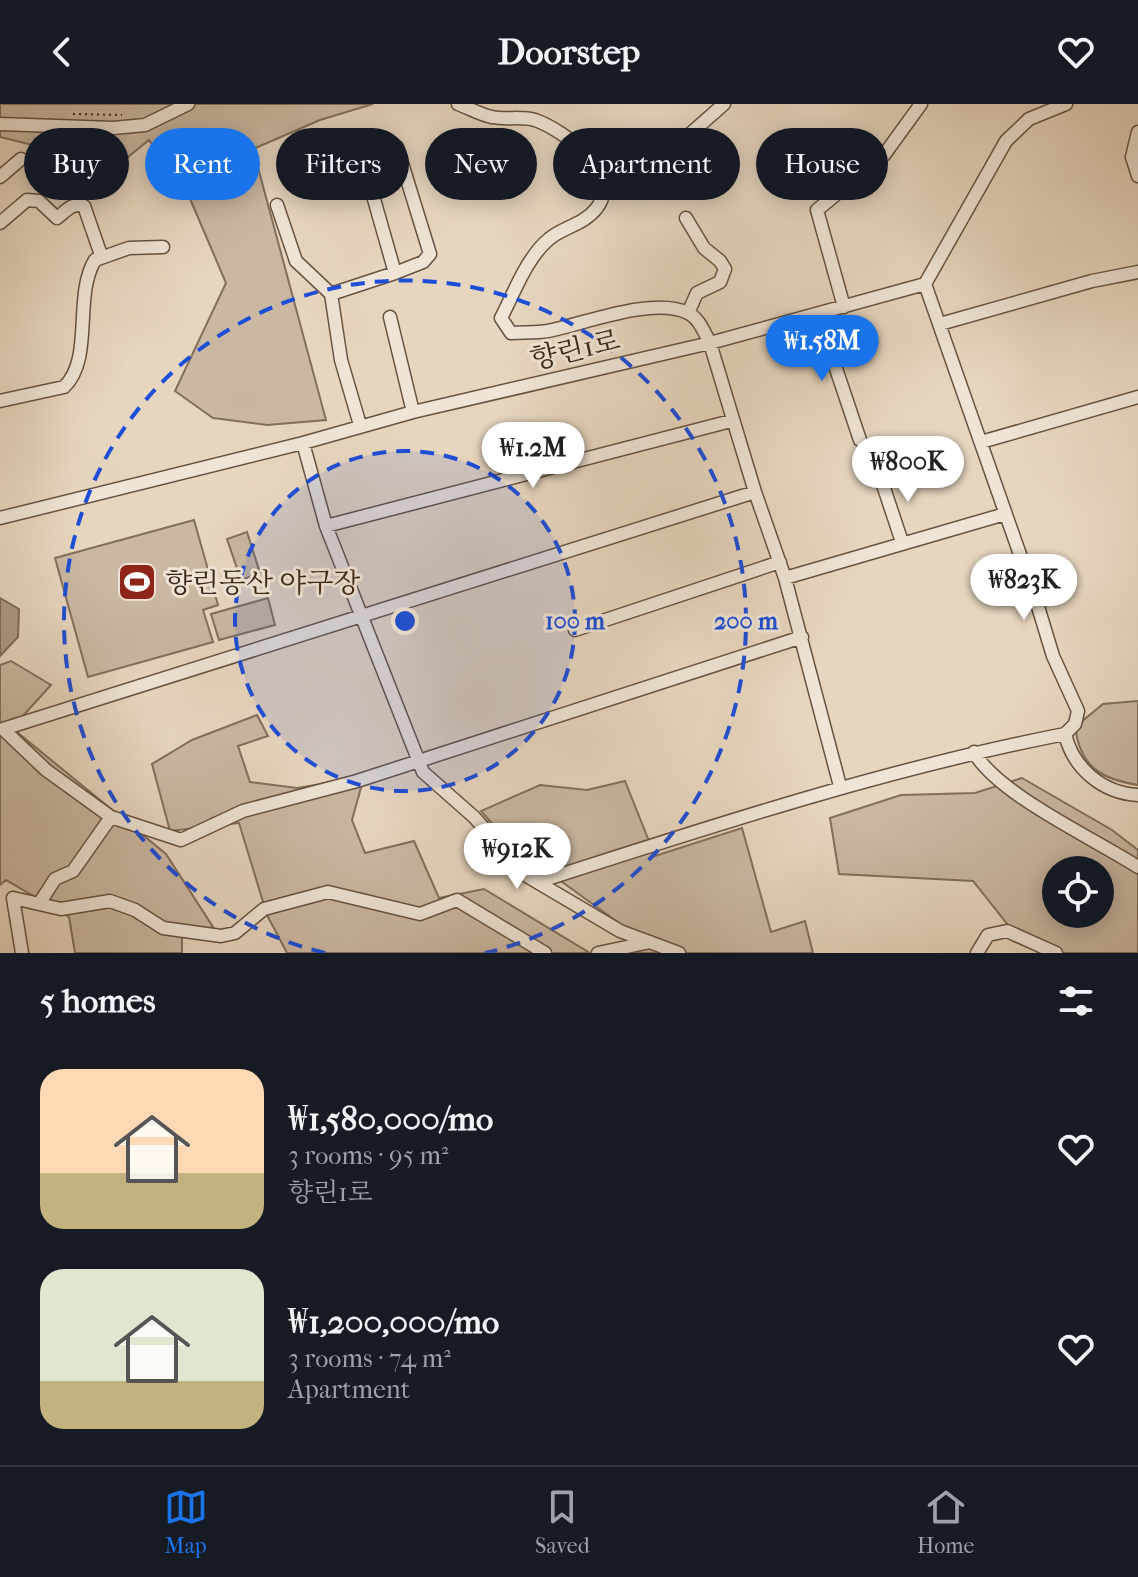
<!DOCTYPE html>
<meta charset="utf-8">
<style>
:root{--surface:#171b24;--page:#20242c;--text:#f1f3f6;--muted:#9ea1a6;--line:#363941;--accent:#1a73e8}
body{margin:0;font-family:"IM FELL French Canon","Noto Serif KR",serif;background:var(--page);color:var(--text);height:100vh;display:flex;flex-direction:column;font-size:30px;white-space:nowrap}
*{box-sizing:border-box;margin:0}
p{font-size:26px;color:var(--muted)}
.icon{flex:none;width:44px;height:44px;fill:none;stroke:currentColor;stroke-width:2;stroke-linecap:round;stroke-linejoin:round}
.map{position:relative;height:849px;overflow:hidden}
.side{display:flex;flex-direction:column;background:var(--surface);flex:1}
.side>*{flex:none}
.top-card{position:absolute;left:24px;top:24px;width:1090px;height:72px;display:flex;gap:16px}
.tools{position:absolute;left:1042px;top:752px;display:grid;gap:16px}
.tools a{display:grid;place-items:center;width:72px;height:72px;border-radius:50%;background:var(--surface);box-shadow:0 4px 20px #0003;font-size:40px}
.price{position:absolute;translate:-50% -68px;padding:0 18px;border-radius:28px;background:#fff;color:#222;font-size:26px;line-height:52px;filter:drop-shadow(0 2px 4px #0008)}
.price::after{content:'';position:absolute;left:50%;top:48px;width:24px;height:18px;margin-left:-12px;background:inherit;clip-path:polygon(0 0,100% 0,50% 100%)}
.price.on{background:var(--accent);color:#fff}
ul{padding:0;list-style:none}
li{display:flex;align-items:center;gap:24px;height:200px;padding:0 40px}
li span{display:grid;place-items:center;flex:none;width:224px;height:160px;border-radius:24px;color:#555}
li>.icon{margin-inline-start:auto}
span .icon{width:96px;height:96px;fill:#fffc;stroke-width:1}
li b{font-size:34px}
h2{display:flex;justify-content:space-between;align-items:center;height:96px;padding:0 40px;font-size:34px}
.pill{padding:0 28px;border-radius:36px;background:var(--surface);box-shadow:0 4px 20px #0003;font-size:28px;line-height:72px}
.pill.on{background:var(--accent);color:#fff}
header{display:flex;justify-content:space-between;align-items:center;height:104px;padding:0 40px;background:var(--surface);font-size:36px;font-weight:700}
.menu{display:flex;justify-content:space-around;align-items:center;height:112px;border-top:2px solid var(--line);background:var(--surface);font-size:22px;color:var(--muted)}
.menu a{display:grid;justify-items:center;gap:4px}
.menu .on{color:var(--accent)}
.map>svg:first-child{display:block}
</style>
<header><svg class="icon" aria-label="back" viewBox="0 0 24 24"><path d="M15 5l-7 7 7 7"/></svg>Doorstep<svg class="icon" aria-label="heart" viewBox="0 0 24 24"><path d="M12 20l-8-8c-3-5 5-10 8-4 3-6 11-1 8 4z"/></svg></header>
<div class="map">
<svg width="1138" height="849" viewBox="0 0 1138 849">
<rect width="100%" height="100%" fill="#e7d6bf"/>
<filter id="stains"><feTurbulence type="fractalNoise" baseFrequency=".0025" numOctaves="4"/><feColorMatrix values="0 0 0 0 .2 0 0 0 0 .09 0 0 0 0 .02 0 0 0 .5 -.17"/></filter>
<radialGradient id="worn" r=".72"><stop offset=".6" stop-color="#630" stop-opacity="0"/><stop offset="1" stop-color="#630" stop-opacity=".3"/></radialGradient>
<path fill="#cab8a2" stroke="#82705c" stroke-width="2" fill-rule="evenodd" d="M0 0H373L320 16 253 45 326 316 267 321 213 314 175 287 226 179 188 90 149 36 117 62 0 33Z
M194 416 218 501 203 506 213 538 88 573 55 454Z
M247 428 260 469 241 476 227 435Z
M268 494 275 521 219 536 211 510Z
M11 557 51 581 12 624 166 750 213 823 182 832V849H75L69 813 6 776 0 781V561Z
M1138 597V681C1100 675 1080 662 1075 623L1103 600Z
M257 611 268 632 238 642 250 678 297 684 364 673 352 716 365 749 414 737 439 794 484 785 590 849H287L267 811 239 719 170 727 152 660 192 636Z
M1022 674 1112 726 1138 746V849H1062L1008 821 973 777 839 770 830 714 901 691 975 689ZM1056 766H1100V810H1056Z
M625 677 655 752 742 724 771 828 805 817 813 849H629L652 843 551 770 530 763 481 707 540 681 587 686Z"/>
<path fill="#ad9a86" stroke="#7f6c5a" stroke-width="2" d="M0 494 19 505 18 533 0 552Z"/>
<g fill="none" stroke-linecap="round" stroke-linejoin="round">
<defs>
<path id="minor" d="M458 0C469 4 481 11 492 13 506 16 522 12 535 16 564 26 624 71 596 105 583 121 563 123 549 135 527 153 514 189 501 214L511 229C523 228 536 229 548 227 584 220 653 192 688 209 699 214 704 228 710 239L755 388 3 625 46 666 111 713 181 736 243 707 357 677 802 533
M0 20 113 24 145 21 188 0
M1138 28 1132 53 1138 72
M0 73 21 55
M604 85 620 67 673 45 724 0
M277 101 296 157 331 190
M686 114 704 144 720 157 725 165 720 178 697 189 688 209
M0 119 27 96 39 97 57 114C66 107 72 98 84 102L101 151
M925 180 1006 37 1029 15 1066 0
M844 203 817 106 884 51 921 0
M818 211 860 336
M390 213 413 308
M940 220 1092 177 1138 168
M0 297 64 283C94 255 73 192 95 156L129 144 163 143
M360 321 341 256 331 190 395 169 362 53 389 39 397 43 430 150 423 158 395 169
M981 338 1138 293
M303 339 326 422 423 668 474 713 527 772 620 827 679 849
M880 372 902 438
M755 388 785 474 840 682
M0 414 303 339 413 308 710 239 925 180 1036 496 1053 552 1078 607 1075 620 1065 630C885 665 712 722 538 778
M326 422 731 317
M785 474 1005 410
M575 526 780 458
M1065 630C1073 664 1102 689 1138 691
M974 648C997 690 1095 735 1138 763
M39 800 55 775 73 767 111 713
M22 849 13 794 61 805 110 797 135 806 163 824 221 832 235 829 264 805 328 788 420 810 457 796 545 849
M598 849 650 838
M977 849 988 831 1007 827 1056 849"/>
</defs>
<use href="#minor" stroke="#665341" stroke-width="15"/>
<path stroke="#3b2717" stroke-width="2" stroke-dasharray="2 4" stroke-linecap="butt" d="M73 10 122 11"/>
<use href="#minor" stroke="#efe4d5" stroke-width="12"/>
</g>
<circle cx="405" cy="517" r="170" fill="#1d4ed8" fill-opacity=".12"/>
<g fill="none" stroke="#1d4ed8" stroke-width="4" stroke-dasharray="14 10">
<circle cx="405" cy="517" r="170"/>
<path d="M325 849A341 341 0 1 1 485 849"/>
</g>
<defs>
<symbol id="stadium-square" viewBox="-11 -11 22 22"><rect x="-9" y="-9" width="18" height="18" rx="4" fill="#8f2418" stroke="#efe4d5"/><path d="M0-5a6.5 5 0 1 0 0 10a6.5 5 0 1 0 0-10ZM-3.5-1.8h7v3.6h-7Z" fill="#fff"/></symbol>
</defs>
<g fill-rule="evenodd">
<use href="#stadium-square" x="115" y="456" width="44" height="44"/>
</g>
<g text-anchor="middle" stroke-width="6" stroke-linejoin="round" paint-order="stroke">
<g font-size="28" fill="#3b2717" stroke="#efe4d5">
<text transform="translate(575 245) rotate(-13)" y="10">향린1로</text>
</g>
<g font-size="28" fill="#3b2717" stroke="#efe4d5" text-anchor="start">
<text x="165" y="488">향린동산 야구장</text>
</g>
</g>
<circle cx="405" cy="517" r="12" fill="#1d4ed8" stroke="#efe4d5" stroke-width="4"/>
<g font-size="24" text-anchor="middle" font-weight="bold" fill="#1d4ed8" stroke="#efe4d5" stroke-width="6" stroke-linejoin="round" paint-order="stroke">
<text x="575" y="525">100 m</text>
<text x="746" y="525">200 m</text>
</g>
<rect width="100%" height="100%" filter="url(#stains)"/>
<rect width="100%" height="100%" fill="url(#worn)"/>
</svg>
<div class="tools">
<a><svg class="icon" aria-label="locate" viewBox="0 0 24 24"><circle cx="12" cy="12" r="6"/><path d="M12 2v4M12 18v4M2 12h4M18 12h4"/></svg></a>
</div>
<b class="price on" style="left:822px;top:279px">₩1.58M</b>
<b class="price" style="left:533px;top:386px">₩1.2M</b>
<b class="price" style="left:908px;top:400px">₩800K</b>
<b class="price" style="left:1024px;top:518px">₩823K</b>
<b class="price" style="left:517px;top:787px">₩912K</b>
<div class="top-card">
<a class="pill">Buy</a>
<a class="pill on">Rent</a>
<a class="pill">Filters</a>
<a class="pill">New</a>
<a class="pill">Apartment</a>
<a class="pill">House</a>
</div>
</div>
<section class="side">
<h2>5 homes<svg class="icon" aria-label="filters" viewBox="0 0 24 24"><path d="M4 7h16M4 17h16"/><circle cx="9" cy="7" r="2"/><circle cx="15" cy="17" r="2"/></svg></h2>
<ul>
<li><span style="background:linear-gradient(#ffd9b3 65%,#c2b280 0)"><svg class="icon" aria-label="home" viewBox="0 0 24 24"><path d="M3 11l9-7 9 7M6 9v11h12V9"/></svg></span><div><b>₩1,580,000/mo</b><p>3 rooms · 95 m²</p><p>향린1로</p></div><svg class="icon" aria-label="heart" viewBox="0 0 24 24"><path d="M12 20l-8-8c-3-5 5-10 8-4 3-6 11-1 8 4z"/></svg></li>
<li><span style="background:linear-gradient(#dfe7d0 70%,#c2b280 0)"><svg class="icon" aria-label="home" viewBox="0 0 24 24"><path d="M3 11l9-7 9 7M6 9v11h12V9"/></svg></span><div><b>₩1,200,000/mo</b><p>3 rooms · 74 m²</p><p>Apartment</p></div><svg class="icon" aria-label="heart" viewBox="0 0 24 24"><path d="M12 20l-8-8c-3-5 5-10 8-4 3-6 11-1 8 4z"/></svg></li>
</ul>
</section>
<nav class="menu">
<a class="on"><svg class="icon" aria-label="map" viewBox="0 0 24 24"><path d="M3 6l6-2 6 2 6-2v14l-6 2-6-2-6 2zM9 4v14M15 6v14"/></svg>Map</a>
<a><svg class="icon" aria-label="saved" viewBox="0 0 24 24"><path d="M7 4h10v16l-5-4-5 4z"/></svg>Saved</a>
<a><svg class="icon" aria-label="home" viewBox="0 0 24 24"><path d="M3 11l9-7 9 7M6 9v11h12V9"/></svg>Home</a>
</nav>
